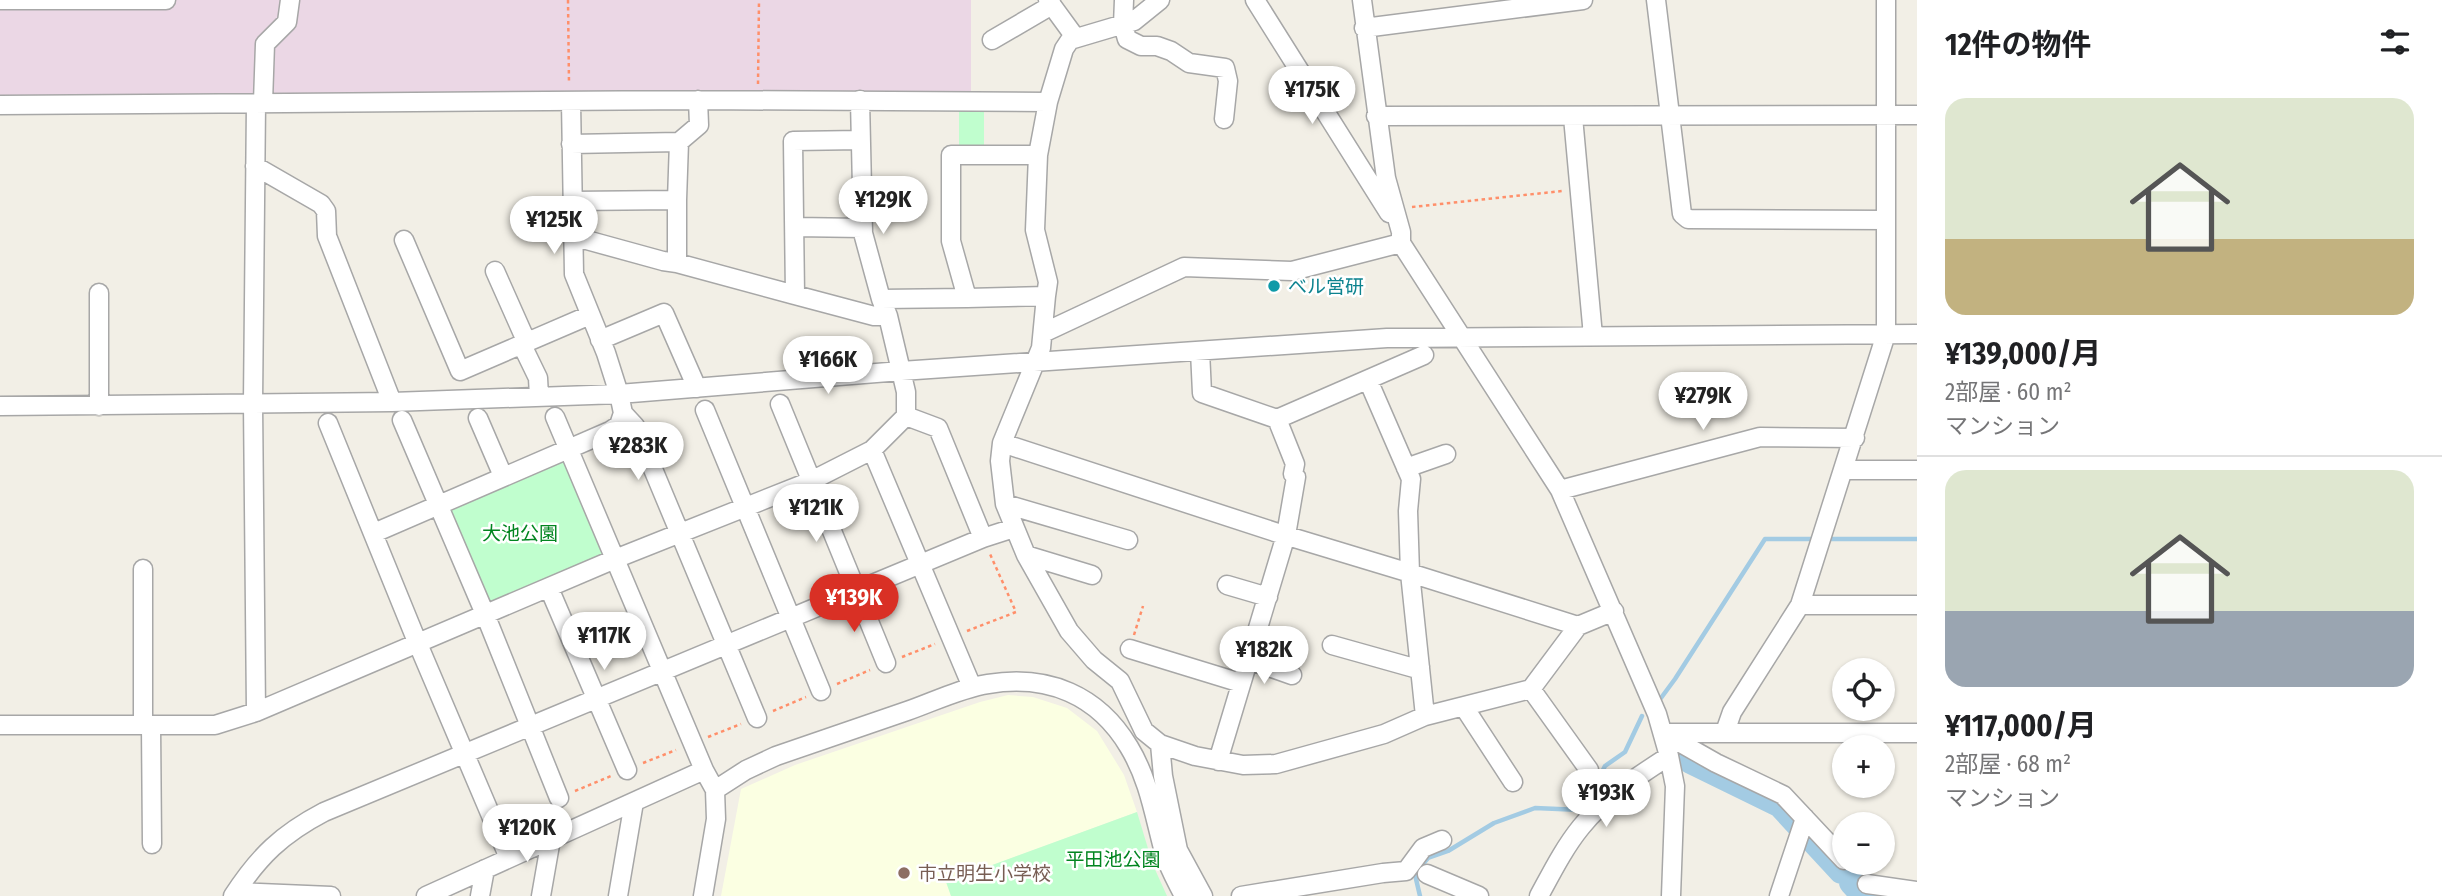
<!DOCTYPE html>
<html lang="ja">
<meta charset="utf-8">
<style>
:root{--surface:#fff;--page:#f2f2f2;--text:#202124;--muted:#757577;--line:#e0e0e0;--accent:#d93025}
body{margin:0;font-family:"Fira Sans Condensed","Noto Sans JP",sans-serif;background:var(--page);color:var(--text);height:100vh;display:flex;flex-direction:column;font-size:26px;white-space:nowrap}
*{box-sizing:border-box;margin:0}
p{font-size:23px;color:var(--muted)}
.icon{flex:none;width:38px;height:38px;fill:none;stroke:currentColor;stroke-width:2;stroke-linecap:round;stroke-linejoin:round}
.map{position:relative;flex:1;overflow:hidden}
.drawer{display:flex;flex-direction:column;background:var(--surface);width:525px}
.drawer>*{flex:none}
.controls{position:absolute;left:1832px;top:658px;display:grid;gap:14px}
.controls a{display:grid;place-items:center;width:63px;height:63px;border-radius:50%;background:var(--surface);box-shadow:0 2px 5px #0004;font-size:35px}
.price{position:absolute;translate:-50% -60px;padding:0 16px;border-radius:24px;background:#fff;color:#222;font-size:23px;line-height:46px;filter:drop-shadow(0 2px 4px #0008)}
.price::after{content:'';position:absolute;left:50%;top:42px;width:21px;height:16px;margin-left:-10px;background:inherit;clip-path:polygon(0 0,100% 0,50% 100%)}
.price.active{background:var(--accent);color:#fff}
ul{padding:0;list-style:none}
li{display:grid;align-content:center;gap:14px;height:371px;padding:0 28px}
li+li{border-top:2px solid var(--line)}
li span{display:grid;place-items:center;height:217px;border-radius:21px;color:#555}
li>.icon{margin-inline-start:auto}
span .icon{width:126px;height:126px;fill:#fffc;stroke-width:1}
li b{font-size:30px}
h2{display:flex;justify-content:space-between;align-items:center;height:84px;padding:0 28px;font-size:30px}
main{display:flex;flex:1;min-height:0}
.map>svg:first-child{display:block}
</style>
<main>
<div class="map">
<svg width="1917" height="896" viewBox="0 0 1917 896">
<rect width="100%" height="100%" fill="#f2efe6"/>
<path fill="#ebd7e5" d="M0 0H971V93L0 97Z"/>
<path fill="#fbffe2" d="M1008 695 1033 697 1067 708 1097 731 1124 775 1137 812 947 882 951 896H721L741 789 795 765 980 702Z"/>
<path fill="#c0fece" d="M959 108H984V147L959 148Z
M564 455 608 555 491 604 484 600 446 506Z
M1137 812 1153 865 1167 896H951L946 882Z"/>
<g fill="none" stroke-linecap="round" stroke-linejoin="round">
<path stroke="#a3cbe3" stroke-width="4.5" d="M1830 539H1917
M1661 698 1675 679 1765 539H1813
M1420 896 1416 879 1417 871 1428 858 1448 851 1494 823 1535 808 1581 810 1596 796 1598 780 1605 766 1625 752 1642 716"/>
<path stroke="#a3cbe3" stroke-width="28" d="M1691 760 1781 804 1842 870
M1853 882 1866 896"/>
<defs>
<path id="minor" d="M0 0H166
M1048 0 1075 37
M1124 0 1123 25 1127 39 1141 46H1157L1171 51 1189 63 1225 68 1228 81 1224 119
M1255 0 1389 213
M1362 0 1386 178 1401 232V243L1560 490 1657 714 1669 756 1675 786 1671 896
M1656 0 1682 214 1688 219 1886 220
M1364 28 1583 0
M992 40 1052 5
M263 102 265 44 287 22 290 0
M0 105 698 100 1048 102 1064 49 1070 40 1134 21 1160 0
M1376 116 1917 115
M1573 117 1593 336
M571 144 679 142 699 125 698 100
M1038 155 1035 230 1048 282 1046 296
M255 166 321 204 326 211 327 236 392 402
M571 201 677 200 679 142
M795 227 863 228
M572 236 663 261 677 263V200
M404 240 460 371 590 315
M677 263 795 295 793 141 860 140
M495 271 527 343
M795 295 874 316H888
M967 298 1046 296 1041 348 1002 443 1000 461 1005 504 1026 555 1069 631 1094 660 1120 681 1144 731 1160 744 1195 756 1243 765 1276 764 1384 734 1425 716 1531 689 1578 626 1614 611
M881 299 967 298 951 241V155H1038L1048 102
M1043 333 1184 267 1292 271 1401 243
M600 340 664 313 697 388
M522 345 538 378 539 396
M1200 351 1202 393 1277 419 1295 464 1293 474 1296 477 1286 535 1218 761
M1368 380 1411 479 1408 511 1410 573 1425 716
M780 404 886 663
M0 406 392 402 619 394 901 371 1387 338 1917 334
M99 406V293
M705 410 821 691
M623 413 635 426 757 718
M906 416 938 428 983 538
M555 417 704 770
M478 418 503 476
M1277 419 1424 355
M402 420 485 614 559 798
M328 423 418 644 509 858
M1002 443 1281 534 1410 573 1578 626
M872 450 972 687
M1406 468 1446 454
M1844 470H1917
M1560 490 1760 437 1855 438
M1005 504 1128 540
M374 533 610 431 619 425 623 413 619 394 606 353 574 274 571 102
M1026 555 1092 575
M143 569V725
M1227 585 1268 597
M549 588 627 770
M1800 605H1917
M1332 645 1414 668 1420 667
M1130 649 1241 683
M1249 660 1292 675
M1531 689 1589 770
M1464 707 1513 782
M256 712 253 403 256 103
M0 725H215L256 712 615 559 811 481 872 450 906 416V392L888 316 881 299 863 233 860 100
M151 725 152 844
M1725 732 1732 712 1800 605 1886 334V0
M1663 733H1917
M1663 733 1716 763 1783 795 1844 860
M1160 744 1163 776 1178 850 1165 855
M715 790 746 770 776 756C820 741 863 726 907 711 933 702 961 688 988 684 1048 674 1098 695 1129 747 1149 780 1154 815 1164 852 1168 867 1177 882 1184 896
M1178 850 1203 896
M1427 874 1479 896
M1867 884 1917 891
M236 892 331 896
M233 896C259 856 282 834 324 812L983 538 1014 528
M426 896 704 770 715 790 716 819 703 896
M480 896 485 869
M541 896 551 839
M618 896 634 802
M1241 896 1383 873 1406 871 1423 848 1442 840
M1539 896C1552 872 1564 848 1581 827 1604 798 1638 776 1669 756
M1779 896 1805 818"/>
</defs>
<use href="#minor" stroke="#a7a7a7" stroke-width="21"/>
<path stroke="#ff8f6a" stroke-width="2.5" stroke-dasharray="3.5 3.5" stroke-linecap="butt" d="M568 0 569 84
M758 84 759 0
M1412 207 1562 191
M967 631 1016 612 990 554
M1134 635 1143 606
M902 657 935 644
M837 684 870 670
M773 711 806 697
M708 737 741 724
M643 763 676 750
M575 791 611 776"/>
<use href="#minor" stroke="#fff" stroke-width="18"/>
</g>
<circle fill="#0f9aa8" stroke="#fff" stroke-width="2.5" cx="1274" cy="286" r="7"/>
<circle fill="#8d6e63" stroke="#fff" stroke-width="2.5" cx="904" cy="873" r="7"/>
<g text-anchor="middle" stroke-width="5" stroke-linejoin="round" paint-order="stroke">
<g font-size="19" fill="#0d838f" stroke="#fff" text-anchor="start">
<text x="1288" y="293">べル営研</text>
</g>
<g font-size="19" fill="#028520" stroke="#fff">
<text x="520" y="540">大池公園</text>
<text x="1113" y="866">平田池公園</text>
</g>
<g font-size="19" fill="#785e54" stroke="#fff" text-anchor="start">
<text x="918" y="880">市立明生小学校</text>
</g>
</g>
</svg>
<div class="controls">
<a><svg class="icon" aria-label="locate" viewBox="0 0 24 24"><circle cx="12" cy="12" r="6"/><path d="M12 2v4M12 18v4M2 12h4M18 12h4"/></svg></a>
<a>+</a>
<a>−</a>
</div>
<b class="price" style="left:1312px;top:126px">¥175K</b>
<b class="price" style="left:883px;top:236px">¥129K</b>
<b class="price" style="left:554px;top:256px">¥125K</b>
<b class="price" style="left:828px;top:396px">¥166K</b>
<b class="price" style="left:1703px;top:432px">¥279K</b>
<b class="price" style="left:638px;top:482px">¥283K</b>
<b class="price" style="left:816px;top:544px">¥121K</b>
<b class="price active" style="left:854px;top:634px">¥139K</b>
<b class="price" style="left:604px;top:672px">¥117K</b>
<b class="price" style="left:1264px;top:686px">¥182K</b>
<b class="price" style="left:1606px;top:829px">¥193K</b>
<b class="price" style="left:527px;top:864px">¥120K</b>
</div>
<section class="drawer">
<h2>12件の物件<svg class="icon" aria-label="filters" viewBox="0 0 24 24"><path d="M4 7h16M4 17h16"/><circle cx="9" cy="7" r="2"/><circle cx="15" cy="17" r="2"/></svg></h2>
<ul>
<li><span style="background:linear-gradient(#dfe7d0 65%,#c2b280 0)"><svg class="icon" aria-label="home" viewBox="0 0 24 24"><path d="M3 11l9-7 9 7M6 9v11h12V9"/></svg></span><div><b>¥139,000/月</b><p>2部屋 · 60 m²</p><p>マンション</p></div></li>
<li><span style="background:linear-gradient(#dfe7d0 65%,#9aa5b1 0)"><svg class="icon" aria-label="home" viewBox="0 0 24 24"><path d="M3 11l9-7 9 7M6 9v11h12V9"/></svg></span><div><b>¥117,000/月</b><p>2部屋 · 68 m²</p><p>マンション</p></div></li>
</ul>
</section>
</main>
